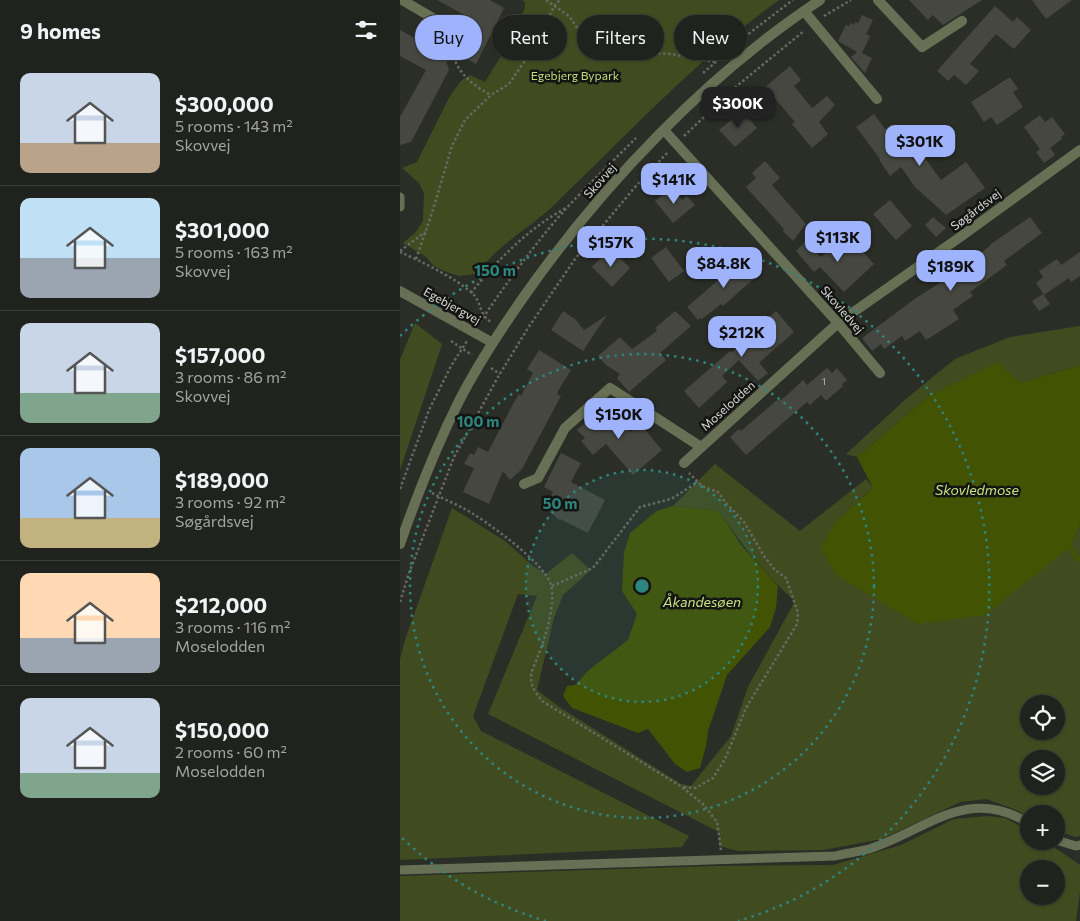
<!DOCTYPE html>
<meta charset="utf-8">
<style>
:root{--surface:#20221d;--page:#282a26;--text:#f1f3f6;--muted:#a2a4a4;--line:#3d3f3b;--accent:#9fb3fd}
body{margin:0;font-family:Commissioner,sans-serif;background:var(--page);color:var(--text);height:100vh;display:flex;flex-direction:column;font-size:19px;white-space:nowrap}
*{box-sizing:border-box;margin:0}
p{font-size:16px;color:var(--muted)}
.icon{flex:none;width:28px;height:28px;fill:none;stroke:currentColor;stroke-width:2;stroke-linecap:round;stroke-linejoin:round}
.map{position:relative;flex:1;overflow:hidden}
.side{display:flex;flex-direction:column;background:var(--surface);width:400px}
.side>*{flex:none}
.guide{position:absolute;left:15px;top:15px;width:475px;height:45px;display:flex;gap:10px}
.tools{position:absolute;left:620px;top:695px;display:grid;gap:10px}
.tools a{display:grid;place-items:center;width:45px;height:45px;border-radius:50%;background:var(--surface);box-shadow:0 1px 4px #0004,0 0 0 1px var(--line);font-size:25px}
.price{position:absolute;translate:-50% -42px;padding:0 11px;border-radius:10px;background:var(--accent);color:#111;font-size:16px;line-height:32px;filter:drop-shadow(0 1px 2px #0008)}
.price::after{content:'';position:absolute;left:50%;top:30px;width:15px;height:11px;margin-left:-8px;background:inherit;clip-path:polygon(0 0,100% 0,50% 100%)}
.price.on{background:#222;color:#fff}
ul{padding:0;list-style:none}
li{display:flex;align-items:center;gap:15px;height:125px;padding:0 20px}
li+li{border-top:1px solid var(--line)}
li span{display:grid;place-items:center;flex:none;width:140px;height:100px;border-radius:10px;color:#555}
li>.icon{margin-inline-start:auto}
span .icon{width:60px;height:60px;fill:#fffc;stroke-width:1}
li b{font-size:21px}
h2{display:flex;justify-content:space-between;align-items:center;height:60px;padding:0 20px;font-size:21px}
.tag{padding:0 18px;border-radius:22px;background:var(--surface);box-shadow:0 1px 4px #0004,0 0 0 1px var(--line);font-size:18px;line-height:45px}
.tag.on{background:var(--accent);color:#111}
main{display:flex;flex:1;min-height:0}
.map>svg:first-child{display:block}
</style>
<main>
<section class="side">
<h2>9 homes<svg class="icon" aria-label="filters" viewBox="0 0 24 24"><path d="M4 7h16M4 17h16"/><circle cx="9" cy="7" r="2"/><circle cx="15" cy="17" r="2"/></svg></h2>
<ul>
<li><span style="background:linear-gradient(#c9d6e8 70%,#b9a48a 0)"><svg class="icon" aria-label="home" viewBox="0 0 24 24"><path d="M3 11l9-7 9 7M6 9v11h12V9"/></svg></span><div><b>$300,000</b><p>5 rooms · 143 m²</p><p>Skovvej</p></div></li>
<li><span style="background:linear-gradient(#bfe0f5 60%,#9aa5b1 0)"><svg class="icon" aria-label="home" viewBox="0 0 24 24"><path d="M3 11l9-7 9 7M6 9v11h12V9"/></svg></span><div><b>$301,000</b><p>5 rooms · 163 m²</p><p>Skovvej</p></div></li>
<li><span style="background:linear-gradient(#c9d6e8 70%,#7fa58c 0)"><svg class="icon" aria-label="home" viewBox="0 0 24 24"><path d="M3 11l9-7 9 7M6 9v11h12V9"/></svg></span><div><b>$157,000</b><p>3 rooms · 86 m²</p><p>Skovvej</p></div></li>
<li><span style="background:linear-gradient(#a9c7e8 70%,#c2b280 0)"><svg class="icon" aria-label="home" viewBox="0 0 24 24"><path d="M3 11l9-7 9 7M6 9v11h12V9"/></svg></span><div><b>$189,000</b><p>3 rooms · 92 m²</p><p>Søgårdsvej</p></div></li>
<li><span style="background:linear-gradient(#ffd9b3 65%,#9aa5b1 0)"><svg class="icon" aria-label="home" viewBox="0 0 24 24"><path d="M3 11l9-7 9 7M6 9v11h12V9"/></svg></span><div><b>$212,000</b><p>3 rooms · 116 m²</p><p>Moselodden</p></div></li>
<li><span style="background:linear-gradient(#c9d6e8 75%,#7fa58c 0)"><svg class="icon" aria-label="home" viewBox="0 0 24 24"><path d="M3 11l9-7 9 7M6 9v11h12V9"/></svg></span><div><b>$150,000</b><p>2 rooms · 60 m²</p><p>Moselodden</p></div></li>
</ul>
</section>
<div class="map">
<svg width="680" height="921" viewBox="0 0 680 921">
<rect width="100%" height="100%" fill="#2b2e27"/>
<path fill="#404c20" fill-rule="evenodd" d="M122 0H379C296 60 228 134 155 204 139 220 119 232 102 247 92 255 84 265 75 274L59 276 44 271 34 266 26 257 3 243 15 233 23 221 24 193 19 183 2 168 17 162 50 96 61 81 70 75 85 82 101 56 125 8V2Z
M15 323 42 344 0 470V360Z
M680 326V365L620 383 530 395 457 457 446 454 507 398 555 359 610 337Z
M315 464 400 531 466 479 473 488 436 521 670 547 680 525V836L675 837 656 830V814H629V817L614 809 586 799 560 802 482 839 423 850 338 851 319 846V832L88 714 137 596 118 594 73 716 81 731 289 836 282 847 0 860V659L5 640 52 508 105 541 133 566 146 574 172 553 191 570 163 595 154 618 137 690 161 708 281 784 291 786 331 736 348 687 395 601C365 575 341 544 319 511L273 506ZM629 704H656V731H629ZM629 759H656V786H629Z
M587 816 605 818 629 831V841H645L680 865V892L676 921H0V876L316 866 433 865 501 845 554 819ZM629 869H656V896H629Z"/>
<path fill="#425304" d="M598 362 620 383 680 365V525L670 547 585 615 518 624 436 575 421 548 436 521 473 488 457 457 530 395Z
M273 506 319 511 341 545 378 586 376 608 370 627 327 675 308 731 306 746 300 768 287 772 275 764 248 729 238 733 172 708 163 696 167 686 175 685 189 670 228 640 237 614 222 591 224 553 230 533 257 511Z"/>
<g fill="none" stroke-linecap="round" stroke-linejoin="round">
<path stroke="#425304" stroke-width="4.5" d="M670 547 675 556 680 560"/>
</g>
<path fill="#454740" d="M37 0H90L104 8 76 64 52 51 72 19Z
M509 0H582L543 25 533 15 528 20Z
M632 0H672L646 19Z
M595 6 613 22 617 17 631 30 614 49 596 34 570 64 579 71 566 85 554 75 548 81 537 71Z
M462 15 473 20 466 34 470 36 462 53 472 58 465 73 451 57 457 52 438 41 446 25 449 26 451 23 454 25 455 22 458 23Z
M0 30 44 54 49 70 11 142 0 145V117L26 70 0 56Z
M390 66 401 80 394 86 412 108 427 96 435 105 419 122 428 134 412 148 392 124 395 122 365 87Z
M610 77 618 89 613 92 623 107 597 125 591 117 584 122 571 102Z
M342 111 357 128 335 147 319 130Z
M474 114 485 129 492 124 500 134 489 147 492 150 505 141 508 145 517 138 528 153 524 157 541 180 566 162 585 188 546 215 515 187 501 167 490 176 479 160 480 159 456 127Z
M640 115 645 122 652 117 665 134 661 137 662 139 650 148 655 155 644 163 636 152 640 149 624 127Z
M365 161 380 178 372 185 406 224 393 241 383 231 384 229 346 187 356 178 352 173Z
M272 187 282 200 287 196 295 205 273 223 255 201Z
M490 200 512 226 496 240 473 214Z
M533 217 546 228 536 237 525 225Z
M630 217 642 233 604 261 607 265 570 292 573 296 553 310 559 319 526 340 520 331 505 341 502 336 484 349 481 344 472 351 462 338 516 298 554 274 586 249 591 244Z
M406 241 421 257 437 242 445 250 454 242 474 264 444 292 420 267 414 272 396 251Z
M266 247 284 271 269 282 251 258Z
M210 248 230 268 212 287 192 267Z
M680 252V276L671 282 669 278 644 295 636 283 643 277 639 271 657 259 661 265Z
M345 257 359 274 323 306 321 304 302 319 300 318 298 320 287 307Z
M643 294 650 304 639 311 632 301Z
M163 311 175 319 184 330 207 315 183 351 151 330Z
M275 311 291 326 260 353 266 360 229 392 217 378 220 374 206 365 198 356 220 337 232 349 257 331 255 328Z
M376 311 394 332 359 363 368 373 358 381 335 356 339 360 322 376 327 382 299 408 284 391 330 351 332 352 351 336 350 334Z
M139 350 171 370 158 391 157 394 161 396 122 469 110 480 103 471 89 504 63 492 74 468 64 464 70 453 74 455 78 447 88 452 113 404 119 394 121 396 133 373 127 369Z
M427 368 432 373 437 368 447 380 442 384 443 386 426 401 421 395 410 405 407 402 346 455 330 437 339 429 341 431 377 400 378 401 385 397 403 380 407 385Z
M206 405 230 432 240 424 262 450 233 475 206 444 193 455 181 441 185 438 177 430Z
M161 453 181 463 171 482 205 500 188 533 160 519 159 520 145 507 154 498 151 496 153 492 144 487Z"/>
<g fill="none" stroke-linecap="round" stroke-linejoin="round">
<path stroke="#676963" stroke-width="2.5" stroke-dasharray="2.5 2.5" stroke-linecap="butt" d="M146 0 169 16 180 32 194 41 222 51 271 54 314 62
M424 16 451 0
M53 42C49 66 71 85 91 95
M303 73 352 31 393 0
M284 136 338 85 404 31
M0 251 25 232
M0 252C22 262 54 277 72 293 82 302 78 314 91 322
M16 259 31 216 52 146 65 120 91 95 109 84 124 62 155 5 160 0
M71 293C97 260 129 228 166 208
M80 322C104 287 128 253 156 220 181 191 209 165 236 138
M51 341 72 355
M91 368 100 374
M0 489 29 410 51 366 67 341
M32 493C42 498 53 503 63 508 84 519 145 563 151 585 156 603 145 639 138 656 136 662 131 671 131 677 131 687 136 693 142 701L282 787 303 804 317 822 321 850
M152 586 193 568 240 507 271 499 298 482
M0 602 9 573 54 457 98 377 128 328 175 259 235 187 268 152
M284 787 296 788 313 778 325 759 346 708 397 624 398 613 386 578 375 570 364 556 344 522 326 503 318 492 302 486 289 473"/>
<path stroke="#677054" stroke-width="9" d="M0 197V207
M656 840 676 846 680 845
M0 870 435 856C447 853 460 852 472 848 530 828 566 786 629 823"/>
<path stroke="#677054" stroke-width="10" d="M2 0 55 31
M478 0 522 47 562 21
M404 11 477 99
M264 130 438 323 480 373
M284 463 438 323 563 235 680 150
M124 484 138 478 165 428 210 388 301 447"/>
<path stroke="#677054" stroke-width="10" d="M0 291 93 343
M0 544C17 495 36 447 59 401 78 364 101 329 125 295 203 184 307 75 420 0"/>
</g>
<circle cx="242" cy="586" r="116" fill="#2e857e" fill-opacity=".12"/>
<g fill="none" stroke="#2e857e" stroke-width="2.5" stroke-dasharray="2.5 5">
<circle cx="242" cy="586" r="116"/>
<circle cx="242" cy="586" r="232"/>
<path d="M146 921A348 348 0 0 1 0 836M0 336A348 348 0 1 1 338 921"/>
</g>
<g text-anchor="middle" stroke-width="5" stroke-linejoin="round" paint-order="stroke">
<g font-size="10" fill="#b6b8b2">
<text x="424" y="385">1</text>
</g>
<g font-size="12" fill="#c3df7d" stroke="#141512">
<text x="175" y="80">Egebjerg Bypark</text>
</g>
<g font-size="12" fill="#dbddd8" stroke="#141512">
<text transform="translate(200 181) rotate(-49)" y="4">Skovvej</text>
<text transform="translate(576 210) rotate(-37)" y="4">Søgårdsvej</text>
<text transform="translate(52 306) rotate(29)" y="4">Egebjergvej</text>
<text transform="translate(442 310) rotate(49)" y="4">Skovledvej</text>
<text transform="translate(328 406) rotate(-42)" y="4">Moselodden</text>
</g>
<g font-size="14" font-style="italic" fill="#c8e481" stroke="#141512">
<text x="577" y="495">Skovledmose</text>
<text x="302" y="607">Åkandesøen</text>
</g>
</g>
<circle cx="242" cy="586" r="8" fill="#2e857e" stroke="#141512" stroke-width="2.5"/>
<g font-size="15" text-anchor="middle" font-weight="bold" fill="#2e857e" stroke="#141512" stroke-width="5" stroke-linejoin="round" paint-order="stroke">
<text x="95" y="276">150 m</text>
<text x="78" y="427">100 m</text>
<text x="160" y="509">50 m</text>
</g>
</svg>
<div class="tools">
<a><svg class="icon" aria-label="locate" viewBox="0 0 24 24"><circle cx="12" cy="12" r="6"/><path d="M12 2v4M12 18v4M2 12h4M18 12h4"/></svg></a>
<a><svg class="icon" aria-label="layers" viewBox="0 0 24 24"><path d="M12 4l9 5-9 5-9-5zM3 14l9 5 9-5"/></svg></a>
<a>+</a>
<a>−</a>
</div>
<b class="price on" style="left:338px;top:129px">$300K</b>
<b class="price" style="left:520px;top:167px">$301K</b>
<b class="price" style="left:274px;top:205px">$141K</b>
<b class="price" style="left:438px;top:263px">$113K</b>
<b class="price" style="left:211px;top:268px">$157K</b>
<b class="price" style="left:324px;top:289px">$84.8K</b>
<b class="price" style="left:551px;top:292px">$189K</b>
<b class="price" style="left:342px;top:358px">$212K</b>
<b class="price" style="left:219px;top:440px">$150K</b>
<div class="guide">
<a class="tag on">Buy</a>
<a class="tag">Rent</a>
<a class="tag">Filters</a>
<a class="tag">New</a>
</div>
</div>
</main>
